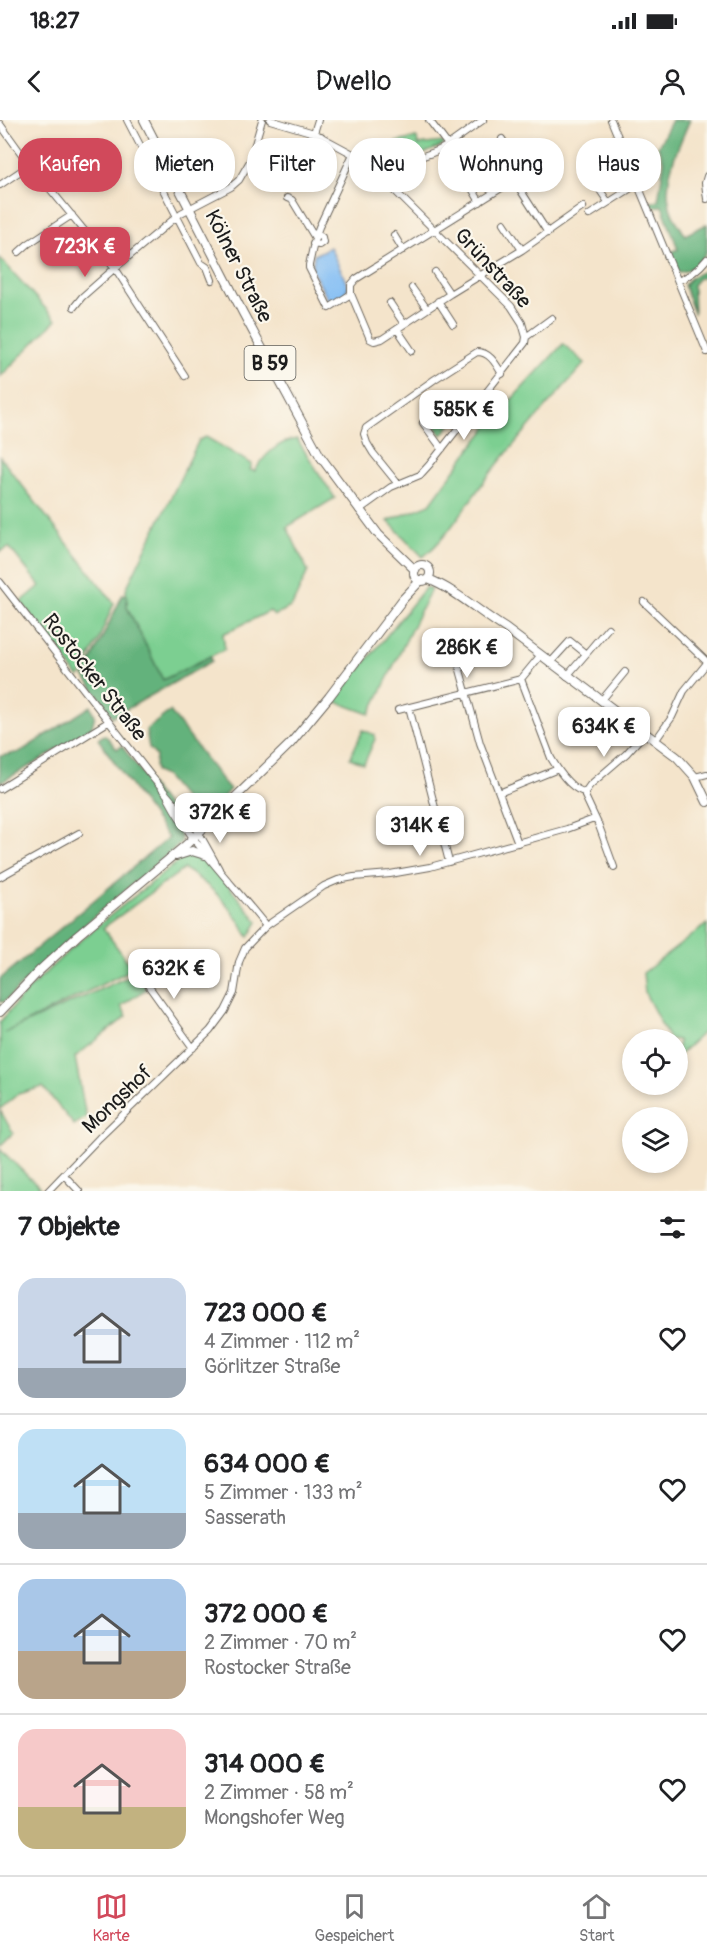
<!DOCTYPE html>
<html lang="de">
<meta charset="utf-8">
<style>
:root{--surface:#fff;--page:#f2f2f2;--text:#202124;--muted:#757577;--line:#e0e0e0;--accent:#d1495b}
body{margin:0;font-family:Pangolin,sans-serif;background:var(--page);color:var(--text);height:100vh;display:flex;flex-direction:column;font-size:22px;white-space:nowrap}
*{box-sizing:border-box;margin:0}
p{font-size:20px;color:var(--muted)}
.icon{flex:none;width:33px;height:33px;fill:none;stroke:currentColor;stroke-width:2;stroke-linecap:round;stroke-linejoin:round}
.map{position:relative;height:1071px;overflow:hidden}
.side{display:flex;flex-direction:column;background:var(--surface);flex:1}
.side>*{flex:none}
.guide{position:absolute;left:18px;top:18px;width:672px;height:54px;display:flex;gap:12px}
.fabs{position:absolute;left:622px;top:909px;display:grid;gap:12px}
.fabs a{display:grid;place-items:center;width:66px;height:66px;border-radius:50%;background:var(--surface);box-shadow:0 3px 9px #0003;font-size:30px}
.price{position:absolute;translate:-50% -51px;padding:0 14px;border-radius:12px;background:#fff;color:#222;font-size:20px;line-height:39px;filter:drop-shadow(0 2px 3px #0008)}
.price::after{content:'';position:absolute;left:50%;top:36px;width:18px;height:14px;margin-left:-9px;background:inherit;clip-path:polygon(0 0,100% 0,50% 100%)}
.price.on{background:var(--accent);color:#fff}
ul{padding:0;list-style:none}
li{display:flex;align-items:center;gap:18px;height:150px;padding:0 18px}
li+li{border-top:2px solid var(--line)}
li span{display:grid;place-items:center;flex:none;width:168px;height:120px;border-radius:18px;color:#555}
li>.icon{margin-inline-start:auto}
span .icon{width:72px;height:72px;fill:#fffc;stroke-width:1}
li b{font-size:26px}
h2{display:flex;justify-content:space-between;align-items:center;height:72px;padding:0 18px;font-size:26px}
.pill{padding:0 21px;border-radius:24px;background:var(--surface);box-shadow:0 3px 9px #0003;font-size:21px;line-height:54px}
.pill.on{background:var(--accent);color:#fff}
.status{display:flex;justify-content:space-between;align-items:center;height:42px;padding:0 30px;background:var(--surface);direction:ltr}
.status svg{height:16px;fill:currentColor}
header{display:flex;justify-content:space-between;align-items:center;height:78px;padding:0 18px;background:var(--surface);font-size:27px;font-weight:600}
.dock{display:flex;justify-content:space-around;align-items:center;height:84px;border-top:2px solid var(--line);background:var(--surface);font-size:16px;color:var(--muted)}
.dock a{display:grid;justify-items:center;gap:3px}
.dock .on{color:var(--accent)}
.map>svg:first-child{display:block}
</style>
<div class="status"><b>18:27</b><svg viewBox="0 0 49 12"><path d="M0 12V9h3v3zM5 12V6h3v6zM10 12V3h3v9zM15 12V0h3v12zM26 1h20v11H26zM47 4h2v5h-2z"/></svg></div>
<header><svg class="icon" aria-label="back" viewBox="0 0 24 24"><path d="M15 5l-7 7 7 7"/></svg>Dwello<svg class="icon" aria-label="person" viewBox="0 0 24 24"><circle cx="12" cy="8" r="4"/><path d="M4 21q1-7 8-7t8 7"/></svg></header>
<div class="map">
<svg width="707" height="1071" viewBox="0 0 707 1071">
<rect width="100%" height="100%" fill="#fbf7ec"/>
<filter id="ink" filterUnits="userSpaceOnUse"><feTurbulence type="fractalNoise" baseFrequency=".0167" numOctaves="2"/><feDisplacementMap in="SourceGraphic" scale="12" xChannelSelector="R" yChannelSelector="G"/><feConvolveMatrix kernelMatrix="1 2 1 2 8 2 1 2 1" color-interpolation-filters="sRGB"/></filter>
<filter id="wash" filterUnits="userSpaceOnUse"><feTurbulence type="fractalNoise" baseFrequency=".008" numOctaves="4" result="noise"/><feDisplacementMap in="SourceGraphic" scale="24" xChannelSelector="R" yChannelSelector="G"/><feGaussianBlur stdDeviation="1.35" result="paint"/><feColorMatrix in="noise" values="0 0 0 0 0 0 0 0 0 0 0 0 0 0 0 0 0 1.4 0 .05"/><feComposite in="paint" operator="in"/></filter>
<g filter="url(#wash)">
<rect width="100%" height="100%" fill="#f4e4cb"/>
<path fill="#7bcf91" stroke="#4c7656" stroke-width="1.5" d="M417 18 418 25 443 22 444 25 403 43 399 38 396 22Z
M531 19 544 35 530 44 520 43 512 32Z
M0 138 56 200 0 257Z
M563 224 585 243C551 281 518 318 486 359 466 385 449 416 423 437L388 401 430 384 471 328 498 294Z
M461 274 467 284 442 315 428 296Z
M206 317 252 344 250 350 255 351C264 335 279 321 297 319L335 378 287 407 308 451 292 486 274 496 270 491 223 514 225 529 163 560 127 487 126 469 199 320Z
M0 337 114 483 98 521 79 558 21 482 40 466 9 427 0 432Z
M426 467 431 469 370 594 334 581Z
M363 610 375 615V619L364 644 350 638Z
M195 734 205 737 258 802 249 817C231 787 214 767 184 749L103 808 133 849 4 913 136 853 146 869 121 886 127 896 75 937 86 997 74 1005 43 967 18 974 0 989V902C52 837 122 787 186 735Z
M707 804V909L678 936V920L669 919 645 873 643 853Z
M0 990 13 1013 0 1026Z
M0 1029 43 1071H0Z"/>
<path fill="#64b27b" stroke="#40674c" stroke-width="1.5" d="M672 0H690C678 28 659 64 673 95 677 102 681 108 685 115L707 104C707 111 707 122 707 129 704 141 688 153 677 152L669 133 678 129 662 86 651 87 648 83 658 80 664 42 658 27Z
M706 151 705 156 698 159 693 165 694 194 684 165C690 157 696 153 706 151Z
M123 474 127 475V487L163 560 211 536 212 541 113 597 84 556Z
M91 586 95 595 92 607 44 638 0 663V636L20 632Z
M170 591 227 667 230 669 212 690 205 692 192 688 165 656 156 652 155 646 156 636 149 628 146 610Z
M104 615 108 618 117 629 122 626 173 695 176 699 174 701 180 711 181 723 90 800 4 882H0V859L168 718 98 619Z"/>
<path fill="#82bdf4" stroke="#4f6c88" stroke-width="1.5" d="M330 127 348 166 345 175 333 183 327 178 312 150 314 135Z"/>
</g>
<g filter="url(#ink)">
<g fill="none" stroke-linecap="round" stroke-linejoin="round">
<defs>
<path id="minor" d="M127 0 201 143 207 147 212 160
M270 0 314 13 353 34 383 59 511 186 522 203 526 217 525 223 430 344 420 355 391 367 359 390
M611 0 707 232
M0 4 23 36 115 148 185 256
M314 13 318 0
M502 19 524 54
M448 25 483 0
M546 40 356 159 351 165V174L370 219 374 221 382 219 450 174 522 130 583 87
M461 50 480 82
M303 55 321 16
M707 56 705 63 707 79
M591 57 608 82
M383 59C392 51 401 45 412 40 424 35 437 33 448 25L429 0
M514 60 548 113
M0 65 31 44
M287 78 292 80 315 118
M589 95 636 65
M504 103 522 130
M394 115 403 130
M313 124 319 125 323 122 322 117 317 114
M19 132 28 124 72 95
M435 152 450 174
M678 161C690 156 699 149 707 139
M412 168 427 189
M351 174 329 188 309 148V145L315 118 319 107 353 34
M438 181 453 204
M390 183 404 204
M74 187 82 177 115 148 181 93 231 67 239 60 250 41 262 0
M397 209 412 231
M526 217 552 198
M427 300 423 303 442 329
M398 364 373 333 367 323 364 314 366 308 435 259 477 232C490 232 496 244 502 254
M0 462 152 657 199 713 219 749
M644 482 707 542
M444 519 451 517 480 623 518 723
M550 543 570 521 586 534 608 508
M567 556 586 534
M521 559 551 638C558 650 571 670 585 672
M601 581 625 552
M409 587 449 742
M398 590 521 559 540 536
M655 621 672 597 684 571 707 543
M695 657 707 654
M0 669 108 602
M585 672 590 665 626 634 644 614
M585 672V676L599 706 614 747
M499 673 558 649
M168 678C193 726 232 763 266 806
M0 757 79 713
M135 847 193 928
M64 1055 79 1071
M48 1071 99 1018 210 911 225 891 234 873 239 842 245 828 266 806 324 766 338 760 354 757 390 754 430 747 567 709 594 699"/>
<path id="major" d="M144 0 243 193 320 336 378 414 415 450
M414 453a8 8 0 1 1 16 0a8 8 0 1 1-16 0Z
M428 459C456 470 479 492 505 508L677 637 695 657 707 682
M187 697C198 700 204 700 213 694
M176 736 192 731 205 735
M0 892 39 851 77 816 187 724 290 624 329 577 403 479 421 460"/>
</defs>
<use href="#minor" stroke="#686259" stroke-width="8"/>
<use href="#major" stroke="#686259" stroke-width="10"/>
<use href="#minor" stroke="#fff" stroke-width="6"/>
<use href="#major" stroke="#fff" stroke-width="8"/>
</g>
</g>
<g text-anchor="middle" stroke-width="4.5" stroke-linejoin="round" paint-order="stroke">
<rect fill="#fbf7ec" stroke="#5f5e5a" stroke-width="1.5" x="244.5" y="226" width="51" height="34" rx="4.5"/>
<g font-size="20" font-weight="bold" fill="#1c1c1c">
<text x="270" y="250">B 59</text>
</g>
<g font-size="21" fill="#1c1c1c" stroke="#fbf7ec">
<text transform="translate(239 146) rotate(63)" y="7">Kölner Straße</text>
<text transform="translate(493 148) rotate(47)" y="7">Grünstraße</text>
<text transform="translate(95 557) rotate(52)" y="7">Rostocker Straße</text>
<text transform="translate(117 979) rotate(-44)" y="7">Mongshof</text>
</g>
</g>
</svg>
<div class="fabs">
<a><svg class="icon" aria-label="locate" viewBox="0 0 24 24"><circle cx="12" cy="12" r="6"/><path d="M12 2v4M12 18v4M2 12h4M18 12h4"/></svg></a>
<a><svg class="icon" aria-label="layers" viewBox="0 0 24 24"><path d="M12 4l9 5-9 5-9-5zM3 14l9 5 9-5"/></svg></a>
</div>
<b class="price on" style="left:85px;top:158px">723K €</b>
<b class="price" style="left:464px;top:321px">585K €</b>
<b class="price" style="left:467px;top:559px">286K €</b>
<b class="price" style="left:604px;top:638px">634K €</b>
<b class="price" style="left:220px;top:724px">372K €</b>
<b class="price" style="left:420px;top:737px">314K €</b>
<b class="price" style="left:174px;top:880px">632K €</b>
<div class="guide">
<a class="pill on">Kaufen</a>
<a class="pill">Mieten</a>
<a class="pill">Filter</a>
<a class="pill">Neu</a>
<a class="pill">Wohnung</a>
<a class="pill">Haus</a>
</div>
</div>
<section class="side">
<h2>7 Objekte<svg class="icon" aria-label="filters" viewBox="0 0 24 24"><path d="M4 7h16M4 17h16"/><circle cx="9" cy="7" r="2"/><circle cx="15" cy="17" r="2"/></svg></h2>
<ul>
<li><span style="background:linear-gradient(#c9d6e8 75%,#9aa5b1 0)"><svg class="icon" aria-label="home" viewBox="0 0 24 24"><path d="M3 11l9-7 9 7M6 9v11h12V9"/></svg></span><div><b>723 000 €</b><p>4 Zimmer · 112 m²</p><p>Görlitzer Straße</p></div><svg class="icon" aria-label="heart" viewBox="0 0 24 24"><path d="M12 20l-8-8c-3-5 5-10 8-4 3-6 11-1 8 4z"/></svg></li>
<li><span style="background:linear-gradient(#bfe0f5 70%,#9aa5b1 0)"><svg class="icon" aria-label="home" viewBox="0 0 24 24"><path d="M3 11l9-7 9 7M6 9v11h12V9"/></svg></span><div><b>634 000 €</b><p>5 Zimmer · 133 m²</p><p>Sasserath</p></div><svg class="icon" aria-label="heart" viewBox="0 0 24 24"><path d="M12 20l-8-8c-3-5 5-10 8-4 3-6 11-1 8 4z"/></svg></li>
<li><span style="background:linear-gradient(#a9c7e8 60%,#b9a48a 0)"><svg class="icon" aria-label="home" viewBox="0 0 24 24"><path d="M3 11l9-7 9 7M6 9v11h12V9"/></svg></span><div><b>372 000 €</b><p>2 Zimmer · 70 m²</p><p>Rostocker Straße</p></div><svg class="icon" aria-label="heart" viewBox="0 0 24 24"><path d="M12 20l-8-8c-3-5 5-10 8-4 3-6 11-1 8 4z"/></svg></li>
<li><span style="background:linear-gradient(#f6c9c9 65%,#c2b280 0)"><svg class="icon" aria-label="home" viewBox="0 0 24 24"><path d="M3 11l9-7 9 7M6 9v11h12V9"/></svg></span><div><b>314 000 €</b><p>2 Zimmer · 58 m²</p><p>Mongshofer Weg</p></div><svg class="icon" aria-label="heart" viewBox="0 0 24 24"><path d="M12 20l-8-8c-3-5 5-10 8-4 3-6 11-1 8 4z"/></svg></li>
</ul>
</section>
<nav class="dock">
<a class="on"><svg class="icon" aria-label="map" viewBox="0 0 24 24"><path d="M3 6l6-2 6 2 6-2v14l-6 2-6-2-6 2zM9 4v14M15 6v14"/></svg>Karte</a>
<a><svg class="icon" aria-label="saved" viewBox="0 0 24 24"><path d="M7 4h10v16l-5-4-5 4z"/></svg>Gespeichert</a>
<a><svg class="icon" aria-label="home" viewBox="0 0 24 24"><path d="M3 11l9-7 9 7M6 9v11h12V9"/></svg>Start</a>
</nav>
